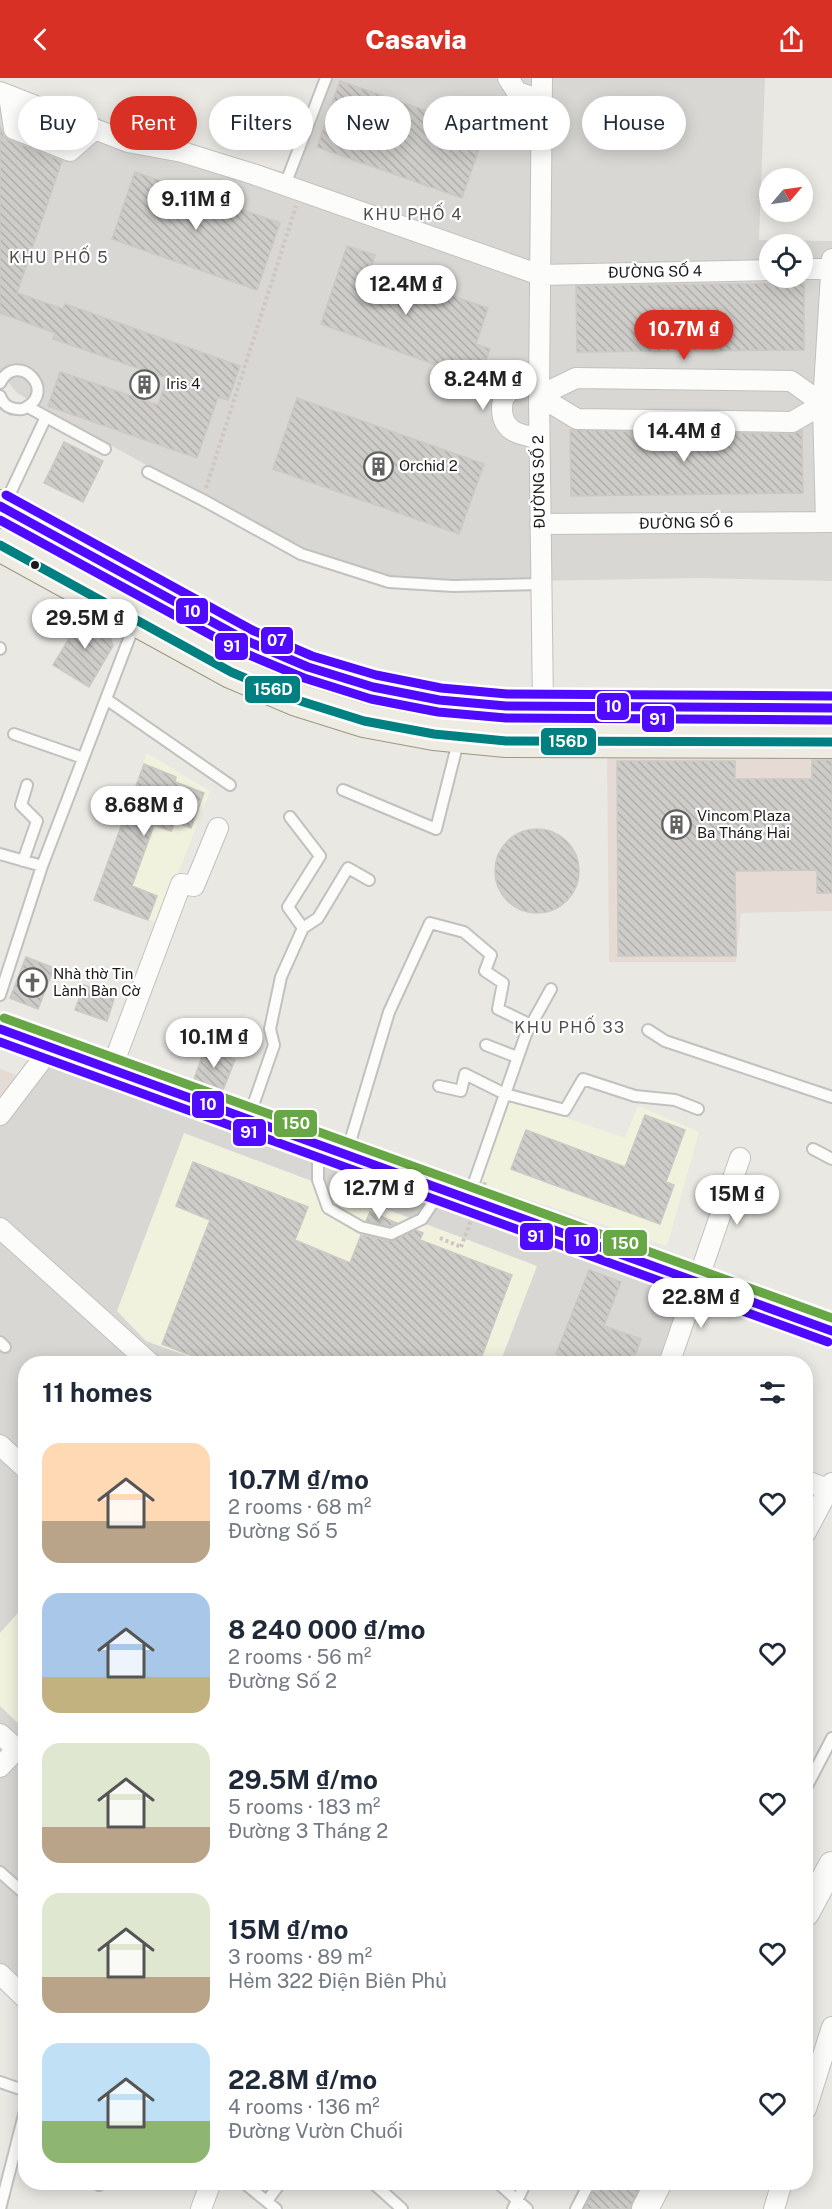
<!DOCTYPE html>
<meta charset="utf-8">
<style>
:root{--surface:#fff;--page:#f6f6f7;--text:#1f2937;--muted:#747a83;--accent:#d93025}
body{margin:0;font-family:"Public Sans",sans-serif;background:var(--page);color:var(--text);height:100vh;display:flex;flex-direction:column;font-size:22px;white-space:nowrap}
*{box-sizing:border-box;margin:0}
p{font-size:20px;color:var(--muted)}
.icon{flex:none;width:33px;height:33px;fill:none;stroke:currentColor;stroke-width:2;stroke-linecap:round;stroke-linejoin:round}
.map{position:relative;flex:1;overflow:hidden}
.details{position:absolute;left:18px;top:1278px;width:795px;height:834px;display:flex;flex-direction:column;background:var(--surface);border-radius:24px;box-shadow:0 3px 15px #0003}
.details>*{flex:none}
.hud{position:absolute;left:18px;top:18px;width:796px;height:54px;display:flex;gap:12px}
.needle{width:39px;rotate:61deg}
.tools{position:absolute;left:759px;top:90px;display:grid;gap:12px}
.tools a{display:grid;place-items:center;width:54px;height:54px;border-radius:50%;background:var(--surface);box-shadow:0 3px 15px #0003;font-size:30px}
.price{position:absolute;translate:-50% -51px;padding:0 14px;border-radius:21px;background:#fff;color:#222;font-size:20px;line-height:39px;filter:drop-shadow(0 2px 3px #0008)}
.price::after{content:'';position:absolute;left:50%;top:36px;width:18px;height:14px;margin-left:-9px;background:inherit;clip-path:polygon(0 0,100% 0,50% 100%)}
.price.active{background:var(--accent);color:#fff}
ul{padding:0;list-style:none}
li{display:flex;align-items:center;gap:18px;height:150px;padding:0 24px}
li span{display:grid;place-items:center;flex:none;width:168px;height:120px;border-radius:18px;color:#555}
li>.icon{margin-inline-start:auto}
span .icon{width:72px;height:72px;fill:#fffc;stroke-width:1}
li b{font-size:26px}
h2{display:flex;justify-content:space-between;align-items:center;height:72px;padding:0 24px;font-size:26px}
.tag{padding:0 21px;border-radius:27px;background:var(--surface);box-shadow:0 3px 15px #0003;font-size:21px;line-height:54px}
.tag.active{background:var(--accent);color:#fff}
header{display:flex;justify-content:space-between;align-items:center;height:78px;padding:0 24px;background:var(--accent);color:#fff;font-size:27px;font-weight:800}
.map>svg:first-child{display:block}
</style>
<header><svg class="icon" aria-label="back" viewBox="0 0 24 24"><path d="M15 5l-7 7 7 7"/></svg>Casavia<svg class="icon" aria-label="share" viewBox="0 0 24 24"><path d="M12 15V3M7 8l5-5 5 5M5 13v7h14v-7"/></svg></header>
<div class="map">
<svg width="832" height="2131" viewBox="0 0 832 2131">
<defs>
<pattern id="building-back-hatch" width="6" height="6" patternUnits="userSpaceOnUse" patternTransform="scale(1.5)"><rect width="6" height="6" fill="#ceccc8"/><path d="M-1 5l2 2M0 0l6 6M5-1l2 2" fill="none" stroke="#b0afab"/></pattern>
</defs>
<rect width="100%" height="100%" fill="#e9e8e3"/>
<path fill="#d8d7d4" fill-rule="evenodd" d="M330 0H765L759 162 832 163V503L700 500 529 503 392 500 301 473 17 315 0 294V15L291 96ZM770 166H802V200H770Z
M51 970 698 1204 668 1285 26 1286 25 1911 0 1888V1034Z"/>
<path fill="#e6dad5" d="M832 665V833L741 835 736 884H609L607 669Z
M0 991 19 998 0 1030Z"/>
<path fill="#f1f2de" d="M147 675 210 713 159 845 94 822Z
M511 1021 625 1060 638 1028 699 1054 667 1168 480 1105Z
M184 1055 537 1188 500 1285H207L146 1263 117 1233Z
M25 1527V1652L0 1628V1555Z"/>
<path fill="url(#building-back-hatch)" stroke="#ccc9c4" stroke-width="1.5" d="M340 3 485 53 462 120 317 69Z
M0 48 4 58 9 62 62 83 17 215 63 231 65 226 240 288 228 322 218 319 197 380 48 328 60 294 158 327 167 300 53 261 55 255 0 235Z
M135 94 280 145 257 212 112 161Z
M347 168 375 177 371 190 488 230 476 266 490 271 479 302 321 246Z
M804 205V272L577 274 576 208Z
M297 320 484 386 459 456 273 391Z
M570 352 792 356 802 352 803 415 571 418Z
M64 364 103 383 83 424 44 405Z
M85 534 106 547 113 568 89 609 53 587Z
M812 682H832V815H817V792L735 793 736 878H618L617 683H735V701H812Z
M144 686 176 699 175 704 204 715 191 750 175 744 171 753 154 747 132 808 157 818 148 842 94 822Z
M495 793a42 42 0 1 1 84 0a42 42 0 1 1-84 0Z
M26 879 54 890 38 931 10 920Z
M84 907 115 918 107 943 75 932Z
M205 970 235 982 223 1012 194 1001Z
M645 1037 685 1052 666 1104 674 1107 660 1146 511 1091 526 1052 625 1089Z
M193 1084 308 1129 295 1162 350 1185 361 1157 390 1163 416 1152 423 1155 420 1162 512 1197 479 1286H213L162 1266 210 1142 176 1128Z
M370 1134 397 1145 390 1148 366 1143Z
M589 1192 621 1204 604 1248 641 1261 632 1286H578L556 1276Z
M597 2104H642L630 2131H584Z"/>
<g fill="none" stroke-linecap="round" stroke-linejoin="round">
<defs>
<path id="service" d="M285 107 326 0
M0 305C17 271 60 314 23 331 12 332 4 329 0 318
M28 329 105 371
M148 394 203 422 301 476 389 504 453 508 541 506
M4 428 46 339
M0 571V570
M106 621 230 707
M14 656 83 680
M343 712 436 751 459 660
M290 739 320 778 288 829 303 850
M0 776 42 788
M23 783 37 743 21 727 27 707
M0 917 42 788 135 545
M648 952 665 963 832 1019
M486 967 517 979
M439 1008 461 1013 465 996 505 1016 565 1032 583 1001 635 1018 675 1022 698 1031
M249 1039 274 967 270 951 281 899 303 850 318 840 348 790 369 802
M318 1070V1102L328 1130 361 1149 391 1156 422 1141 440 1114
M813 1071 832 1081
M347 1074 389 934 430 845 464 854 491 877 485 893 503 905 498 931 531 947
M469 1119 526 956 551 911
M0 1264 5 1269
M806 1710 832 1660
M0 1794 26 1817
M0 2004 26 2013
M243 2104 276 2131
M372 2104 402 2131
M497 2104 527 2131
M99 2107 100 2104
M267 2123 281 2104
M0 2131 26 2029
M513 2131 526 2104
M576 2131 590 2104"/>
<path id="minor" d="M508 0 517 14 541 22
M542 0 539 318 543 629
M0 14 128 64 182 74 253 96 540 197 770 192
M9 18 14 51 70 73 95 51
M802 191H832
M539 300C527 304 513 307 505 318 503 321 502 327 502 332 503 354 520 357 539 360
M576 300 791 303 823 326 792 344 577 341 539 318Z
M826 444 823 326 832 181
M540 446 832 444
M111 992 181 806 194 808 218 750
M0 1037 51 970
M0 1150 151 1286
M669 1286 740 1080
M0 1367 26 1391
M806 1403 828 1411
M806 1454 832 1405
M0 1656 26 1679
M0 1689 17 1671
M0 1896 26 1921
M806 2031 832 1949
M201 2131 211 2104
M774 2131 782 2104"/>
<path id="tertiary" d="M806 1835 832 1787
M645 2131 659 2104"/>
<path id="primary" d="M0 428 247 563 308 589 373 609 439 622 506 628 832 630
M0 467 231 594 297 622 364 643 434 656 506 663 832 664
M0 951 468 1122 832 1253"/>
</defs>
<use href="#service" stroke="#c1c1bf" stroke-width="14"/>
<use href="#minor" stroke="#c1c1bf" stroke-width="22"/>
<use href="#tertiary" stroke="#c1c1bf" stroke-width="28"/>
<use href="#primary" stroke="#9c9782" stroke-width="34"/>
<path stroke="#d0c5c1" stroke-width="4" stroke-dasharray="3 3" stroke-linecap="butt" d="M206 410 296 128
M440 1160 461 1169"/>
<use href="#service" stroke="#fcfcfb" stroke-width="10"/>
<use href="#minor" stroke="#fcfcfb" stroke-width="20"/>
<use href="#tertiary" stroke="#fcfcfb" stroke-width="26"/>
<use href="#primary" stroke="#eeebe3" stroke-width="32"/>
<path stroke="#d0c5c1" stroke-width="4" stroke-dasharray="3 3" stroke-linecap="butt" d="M461 1169 486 1102"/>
<defs>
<path id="bus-1" d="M0 428 247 563 308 589 373 609 439 622 506 628 832 630
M0 951 832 1253"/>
<path id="bus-2" d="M0 442 242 574 304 600 371 621 438 634 506 640 832 642
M0 964 828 1264"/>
<path id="bus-3" d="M6 417 252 552 312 578 376 597 441 610 507 616 832 618"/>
<path id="bus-4" d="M4 940 832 1240"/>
<path id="bus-5" d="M0 467 231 594 297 622 364 643 434 656 506 663 832 664"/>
</defs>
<use href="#bus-1" stroke="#fff" stroke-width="14"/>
<use href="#bus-2" stroke="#fff" stroke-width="14"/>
<use href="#bus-3" stroke="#fff" stroke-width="14"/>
<use href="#bus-4" stroke="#fff" stroke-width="14"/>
<use href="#bus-5" stroke="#fff" stroke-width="14"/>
<use href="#bus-1" stroke="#4f0aff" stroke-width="9"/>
<use href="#bus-2" stroke="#4f0aff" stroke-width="9"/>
<use href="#bus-3" stroke="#4f0aff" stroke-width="9"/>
<use href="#bus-4" stroke="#68a745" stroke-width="9"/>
<use href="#bus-5" stroke="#008080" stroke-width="9"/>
</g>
<defs>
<symbol id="building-ring" viewBox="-11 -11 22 22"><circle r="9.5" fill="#fff" stroke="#626260" stroke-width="1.5"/><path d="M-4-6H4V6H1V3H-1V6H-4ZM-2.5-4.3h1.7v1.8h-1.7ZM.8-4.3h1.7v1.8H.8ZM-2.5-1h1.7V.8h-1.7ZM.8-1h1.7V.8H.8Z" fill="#626260"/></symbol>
<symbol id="church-ring" viewBox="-11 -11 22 22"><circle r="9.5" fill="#fff" stroke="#626260" stroke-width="1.5"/><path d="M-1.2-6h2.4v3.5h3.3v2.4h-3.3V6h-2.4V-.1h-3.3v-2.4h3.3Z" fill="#626260"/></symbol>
</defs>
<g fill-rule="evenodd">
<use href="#building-ring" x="128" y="290" width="33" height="33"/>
<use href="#building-ring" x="362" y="372" width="33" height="33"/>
<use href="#building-ring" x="660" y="730" width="33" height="33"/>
<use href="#church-ring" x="16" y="888" width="33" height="33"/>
</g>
<circle fill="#1a1a1a" stroke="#fff" stroke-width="2" cx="35" cy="487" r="5"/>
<g text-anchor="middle" stroke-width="4.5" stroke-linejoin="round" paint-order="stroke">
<g font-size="15" fill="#1a1a1a" stroke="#fff">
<text transform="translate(655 194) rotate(-1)" y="5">ĐƯỜNG SỐ 4</text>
<text transform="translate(539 404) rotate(-91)" y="5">ĐƯỜNG SỐ 2</text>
<text transform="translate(686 445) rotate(-1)" y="5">ĐƯỜNG SỐ 6</text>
</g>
<g font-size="15" fill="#1a1a1a" stroke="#fff" text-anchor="start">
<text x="166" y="311">Iris 4</text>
<text x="399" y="393">Orchid 2</text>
<text x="697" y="743">Vincom Plaza<tspan x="697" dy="17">Ba Tháng Hai</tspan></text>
<text x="53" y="901">Nhà thờ Tin<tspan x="53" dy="17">Lành Bàn Cờ</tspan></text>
</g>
<g font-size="16" letter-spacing="1.5" fill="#4d4d4d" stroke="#fff">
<text x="413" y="142">KHU PHỐ 4</text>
<text x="59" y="185">KHU PHỐ 5</text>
<text x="570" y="955">KHU PHỐ 33</text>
</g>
</g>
<g stroke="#fff" stroke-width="2">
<rect x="175" y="519" width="34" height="28" rx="6" fill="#4f0aff"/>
<rect x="260" y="548" width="34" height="29" rx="6" fill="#4f0aff"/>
<rect x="214" y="554" width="35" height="29" rx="6" fill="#4f0aff"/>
<rect x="244" y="597" width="57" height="29" rx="6" fill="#008080"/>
<rect x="596" y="614" width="34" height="29" rx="6" fill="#4f0aff"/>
<rect x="641" y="627" width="34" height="28" rx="6" fill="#4f0aff"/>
<rect x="540" y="649" width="57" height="29" rx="6" fill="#008080"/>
<rect x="191" y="1012" width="34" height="29" rx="6" fill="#4f0aff"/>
<rect x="273" y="1031" width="45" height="29" rx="6" fill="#68a745"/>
<rect x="232" y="1040" width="35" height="29" rx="6" fill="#4f0aff"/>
<rect x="519" y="1144" width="35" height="29" rx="6" fill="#4f0aff"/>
<rect x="564" y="1148" width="35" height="29" rx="6" fill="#4f0aff"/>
<rect x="602" y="1151" width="46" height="28" rx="6" fill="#68a745"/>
</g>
<g font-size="16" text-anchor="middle" font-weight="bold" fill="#fff">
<text x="192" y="539">10</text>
<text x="277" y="568">07</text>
<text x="232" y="574">91</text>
<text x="273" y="617">156D</text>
<text x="613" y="634">10</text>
<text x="658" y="647">91</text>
<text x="568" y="669">156D</text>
<text x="208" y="1032">10</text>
<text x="296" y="1051">150</text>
<text x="249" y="1060">91</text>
<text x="536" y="1164">91</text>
<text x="582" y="1168">10</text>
<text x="625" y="1171">150</text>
</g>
</svg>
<div class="tools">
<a><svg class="needle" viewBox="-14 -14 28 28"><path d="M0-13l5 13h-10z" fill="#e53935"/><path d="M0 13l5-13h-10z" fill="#747a83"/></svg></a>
<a><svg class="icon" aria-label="locate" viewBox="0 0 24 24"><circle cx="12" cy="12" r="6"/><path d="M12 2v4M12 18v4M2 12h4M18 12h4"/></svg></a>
</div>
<b class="price" style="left:196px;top:153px">9.11M ₫</b>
<b class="price" style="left:406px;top:238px">12.4M ₫</b>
<b class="price active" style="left:684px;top:283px">10.7M ₫</b>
<b class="price" style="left:483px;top:333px">8.24M ₫</b>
<b class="price" style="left:684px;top:385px">14.4M ₫</b>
<b class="price" style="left:85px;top:572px">29.5M ₫</b>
<b class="price" style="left:144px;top:759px">8.68M ₫</b>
<b class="price" style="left:214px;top:991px">10.1M ₫</b>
<b class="price" style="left:379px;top:1142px">12.7M ₫</b>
<b class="price" style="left:737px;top:1148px">15M ₫</b>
<b class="price" style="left:701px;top:1251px">22.8M ₫</b>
<div class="hud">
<a class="tag">Buy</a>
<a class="tag active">Rent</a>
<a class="tag">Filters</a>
<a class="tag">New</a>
<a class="tag">Apartment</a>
<a class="tag">House</a>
</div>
<section class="details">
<h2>11 homes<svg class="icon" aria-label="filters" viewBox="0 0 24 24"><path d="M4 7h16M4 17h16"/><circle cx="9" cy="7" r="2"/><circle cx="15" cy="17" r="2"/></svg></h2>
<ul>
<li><span style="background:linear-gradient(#ffd9b3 65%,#b9a48a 0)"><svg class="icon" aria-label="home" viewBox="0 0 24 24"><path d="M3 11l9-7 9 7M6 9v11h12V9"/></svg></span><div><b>10.7M ₫/mo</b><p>2 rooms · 68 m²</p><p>Đường Số 5</p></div><svg class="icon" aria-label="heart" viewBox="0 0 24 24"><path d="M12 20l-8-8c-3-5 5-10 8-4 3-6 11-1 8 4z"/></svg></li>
<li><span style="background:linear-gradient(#a9c7e8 70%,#c2b280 0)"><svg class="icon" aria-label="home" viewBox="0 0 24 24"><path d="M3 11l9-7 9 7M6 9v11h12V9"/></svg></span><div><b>8 240 000 ₫/mo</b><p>2 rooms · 56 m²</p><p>Đường Số 2</p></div><svg class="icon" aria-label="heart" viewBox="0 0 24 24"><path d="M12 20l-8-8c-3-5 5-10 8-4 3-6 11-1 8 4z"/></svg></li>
<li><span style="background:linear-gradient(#dfe7d0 70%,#b9a48a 0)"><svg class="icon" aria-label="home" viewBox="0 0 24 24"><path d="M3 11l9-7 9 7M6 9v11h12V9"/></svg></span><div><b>29.5M ₫/mo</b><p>5 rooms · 183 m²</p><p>Đường 3 Tháng 2</p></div><svg class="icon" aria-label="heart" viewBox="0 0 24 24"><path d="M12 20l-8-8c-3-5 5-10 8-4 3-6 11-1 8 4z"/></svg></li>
<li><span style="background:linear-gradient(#dfe7d0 70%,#b9a48a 0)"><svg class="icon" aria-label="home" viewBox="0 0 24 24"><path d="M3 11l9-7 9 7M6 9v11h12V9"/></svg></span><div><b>15M ₫/mo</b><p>3 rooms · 89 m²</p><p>Hẻm 322 Điện Biên Phủ</p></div><svg class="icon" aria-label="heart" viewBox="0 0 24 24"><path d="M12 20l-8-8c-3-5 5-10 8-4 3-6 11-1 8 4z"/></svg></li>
<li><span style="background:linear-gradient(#bfe0f5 65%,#8fb573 0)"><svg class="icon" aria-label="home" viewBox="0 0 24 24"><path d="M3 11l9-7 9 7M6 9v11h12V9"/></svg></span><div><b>22.8M ₫/mo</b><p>4 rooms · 136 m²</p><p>Đường Vườn Chuối</p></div><svg class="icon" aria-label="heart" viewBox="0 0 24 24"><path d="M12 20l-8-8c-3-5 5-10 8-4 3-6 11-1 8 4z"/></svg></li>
</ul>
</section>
</div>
